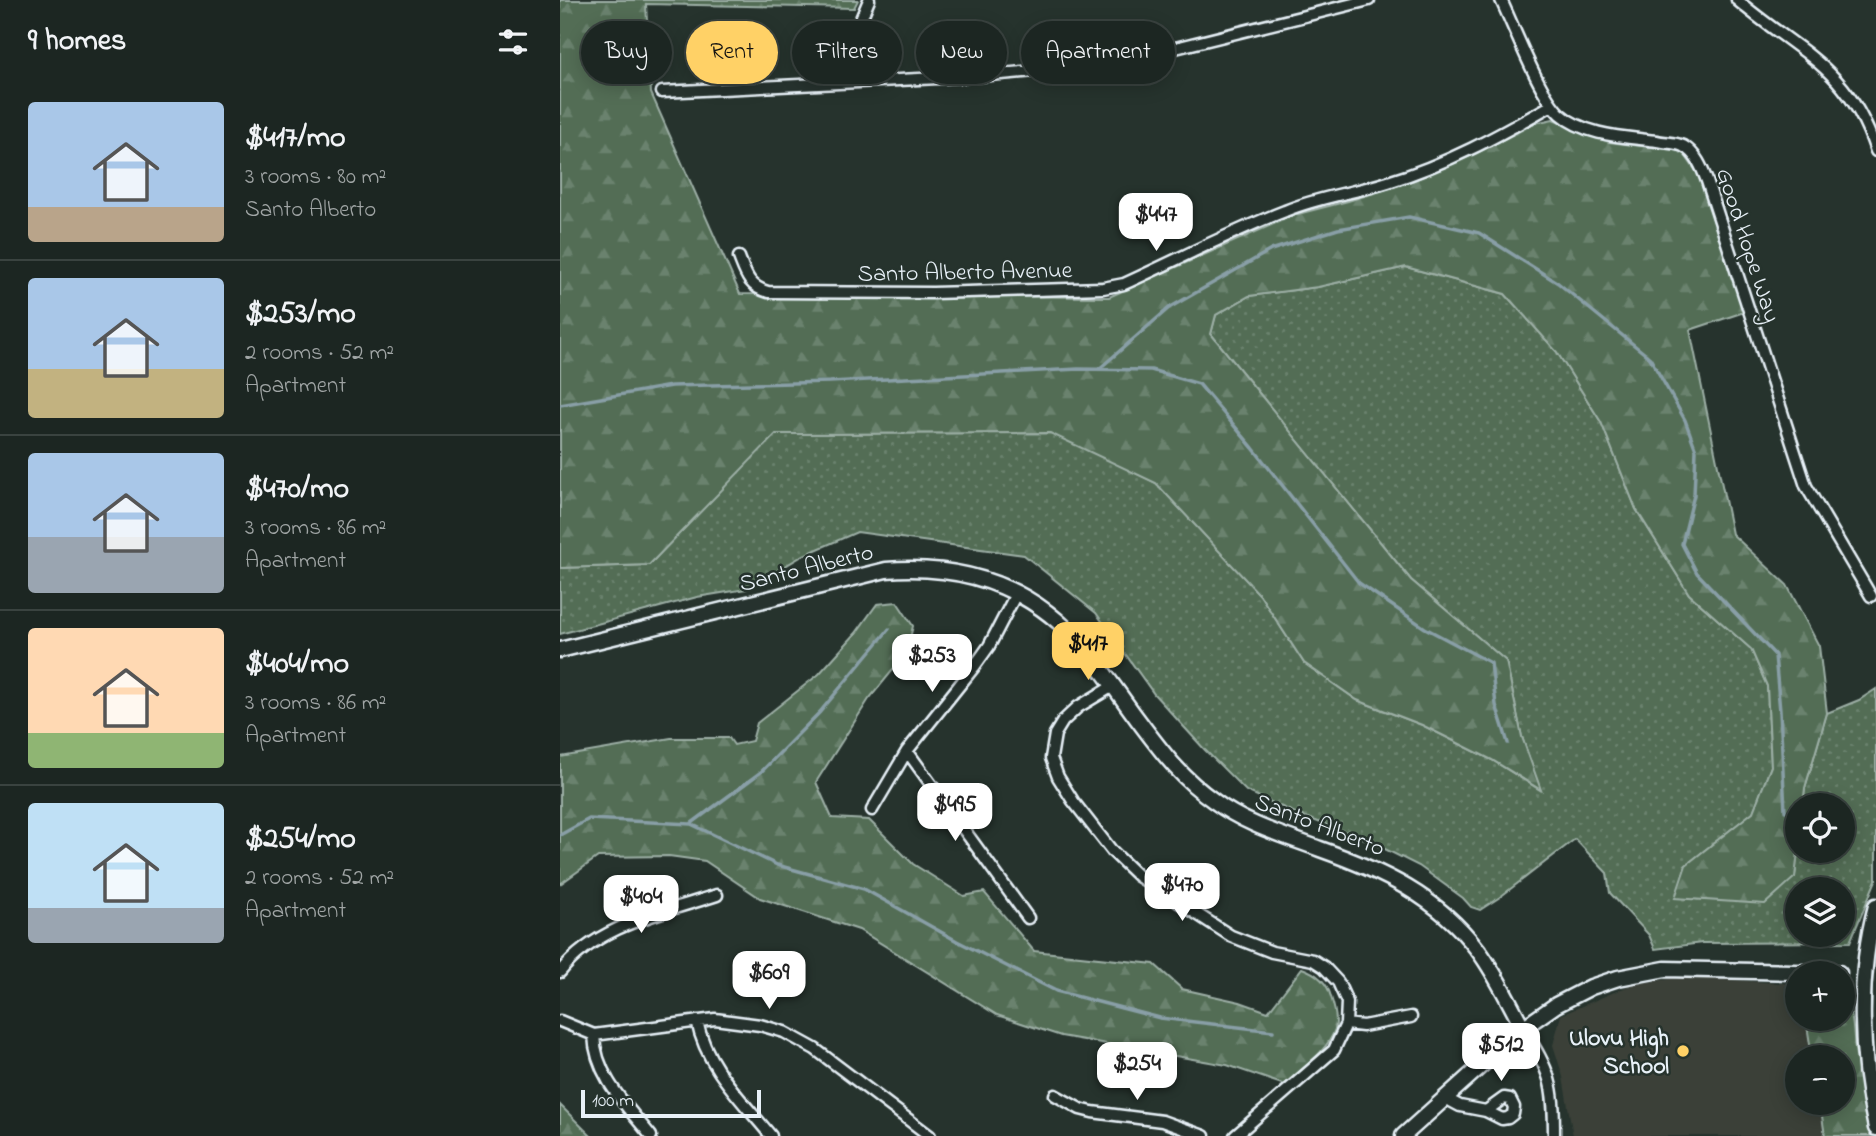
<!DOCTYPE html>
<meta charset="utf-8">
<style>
:root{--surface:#1c2622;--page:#29322f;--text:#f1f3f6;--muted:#a0a5a5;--line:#3a4340;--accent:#ffd166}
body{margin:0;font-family:"Indie Flower",sans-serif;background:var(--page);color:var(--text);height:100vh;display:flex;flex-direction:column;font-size:26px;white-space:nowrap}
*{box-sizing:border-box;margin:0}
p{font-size:23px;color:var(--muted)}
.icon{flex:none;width:38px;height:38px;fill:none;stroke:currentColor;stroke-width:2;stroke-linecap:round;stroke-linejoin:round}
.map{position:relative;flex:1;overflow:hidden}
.sheet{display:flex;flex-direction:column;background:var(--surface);width:560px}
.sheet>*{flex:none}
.top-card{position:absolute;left:21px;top:21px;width:665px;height:63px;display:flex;gap:14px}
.controls{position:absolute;left:1225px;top:793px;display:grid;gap:14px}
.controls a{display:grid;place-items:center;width:70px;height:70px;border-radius:50%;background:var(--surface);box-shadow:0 4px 18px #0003,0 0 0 2px var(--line);font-size:35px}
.scale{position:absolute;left:21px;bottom:18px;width:180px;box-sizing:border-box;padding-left:7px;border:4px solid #e8f1f8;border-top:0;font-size:19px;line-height:24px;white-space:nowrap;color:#e8f1f8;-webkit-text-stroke:5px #26332d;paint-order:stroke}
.price{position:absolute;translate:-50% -60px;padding:0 16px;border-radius:14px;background:#fff;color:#222;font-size:23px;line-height:46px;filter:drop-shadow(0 2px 4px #0008)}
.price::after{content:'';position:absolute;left:50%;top:42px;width:21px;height:16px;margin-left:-10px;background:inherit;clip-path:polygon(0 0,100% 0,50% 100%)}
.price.active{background:var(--accent);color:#111}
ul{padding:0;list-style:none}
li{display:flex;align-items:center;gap:21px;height:175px;padding:0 28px}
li+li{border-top:2px solid var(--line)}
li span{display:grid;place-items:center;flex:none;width:196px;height:140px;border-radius:7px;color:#555}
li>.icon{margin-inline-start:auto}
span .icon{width:84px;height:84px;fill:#fffc;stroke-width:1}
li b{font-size:30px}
h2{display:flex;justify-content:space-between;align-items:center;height:84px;padding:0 28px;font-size:30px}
.chip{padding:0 24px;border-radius:32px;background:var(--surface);box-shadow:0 4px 18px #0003,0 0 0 2px var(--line);font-size:24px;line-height:63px}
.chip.active{background:var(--accent);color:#111}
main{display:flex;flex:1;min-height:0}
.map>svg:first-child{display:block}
</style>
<main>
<section class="sheet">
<h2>9 homes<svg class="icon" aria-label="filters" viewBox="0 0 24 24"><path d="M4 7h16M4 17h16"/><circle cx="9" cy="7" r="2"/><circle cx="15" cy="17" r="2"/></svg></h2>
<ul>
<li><span style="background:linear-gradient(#a9c7e8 75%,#b9a48a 0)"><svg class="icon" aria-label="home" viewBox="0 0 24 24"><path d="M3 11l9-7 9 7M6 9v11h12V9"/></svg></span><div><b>$417/mo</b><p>3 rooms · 80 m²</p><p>Santo Alberto</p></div></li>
<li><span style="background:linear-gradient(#a9c7e8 65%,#c2b280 0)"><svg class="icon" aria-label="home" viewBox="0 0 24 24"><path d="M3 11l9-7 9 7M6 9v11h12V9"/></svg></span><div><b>$253/mo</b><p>2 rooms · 52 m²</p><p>Apartment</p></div></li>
<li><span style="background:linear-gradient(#a9c7e8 60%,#9aa5b1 0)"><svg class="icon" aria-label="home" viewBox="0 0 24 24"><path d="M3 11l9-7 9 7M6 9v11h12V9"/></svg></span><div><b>$470/mo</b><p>3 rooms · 86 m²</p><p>Apartment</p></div></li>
<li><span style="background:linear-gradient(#ffd9b3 75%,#8fb573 0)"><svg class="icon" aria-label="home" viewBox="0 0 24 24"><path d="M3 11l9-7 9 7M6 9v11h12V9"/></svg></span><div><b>$404/mo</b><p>3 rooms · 86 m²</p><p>Apartment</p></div></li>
<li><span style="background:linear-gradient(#bfe0f5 75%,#9aa5b1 0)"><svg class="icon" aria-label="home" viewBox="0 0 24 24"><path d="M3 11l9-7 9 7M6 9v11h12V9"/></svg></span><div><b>$254/mo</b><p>2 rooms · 52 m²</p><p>Apartment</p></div></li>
</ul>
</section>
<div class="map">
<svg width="1316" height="1136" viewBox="0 0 1316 1136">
<defs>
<pattern id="green-dots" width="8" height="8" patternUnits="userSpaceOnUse" patternTransform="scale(1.75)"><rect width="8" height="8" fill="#526d55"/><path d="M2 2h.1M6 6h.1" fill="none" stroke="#6b826e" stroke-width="1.8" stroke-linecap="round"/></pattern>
<pattern id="forest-firs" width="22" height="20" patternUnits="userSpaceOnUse" patternTransform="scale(1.75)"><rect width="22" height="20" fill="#526d55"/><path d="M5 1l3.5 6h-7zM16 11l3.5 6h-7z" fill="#6b826e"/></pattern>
</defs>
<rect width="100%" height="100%" fill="#26332d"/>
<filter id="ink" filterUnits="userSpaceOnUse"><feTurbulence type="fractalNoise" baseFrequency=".0143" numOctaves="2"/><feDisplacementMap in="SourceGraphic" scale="14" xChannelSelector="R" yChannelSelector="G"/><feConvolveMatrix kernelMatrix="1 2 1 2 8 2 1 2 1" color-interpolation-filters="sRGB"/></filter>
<g filter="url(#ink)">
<path fill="#3a4138" d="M1122 977 1237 984V1018L1246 1019 1252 1057H1237V1102L1259 1103 1265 1136H1013L1003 1077 993 1045 1001 1015 1073 984Z"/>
<path fill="url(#green-dots)" stroke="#9dafa6" stroke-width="2" fill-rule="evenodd" d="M846 267 945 294 997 352 1041 422 1076 509 1129 594 1191 649 1207 686 1211 766 1193 812 1126 865 1235 877 1238 851 1283 850V805H1243L1245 788 1267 713 1299 700 1316 689V880L1290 942 1142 943 1095 949 1089 935 1050 893 1047 873 1015 839 940 897 920 910 911 907 903 898 859 866 805 839 742 816 686 791 645 750 594 694 536 613 464 555 297 532 244 555 186 589 137 597 0 634V568L89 565 215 434 494 433 596 483 700 595 744 663 797 700 862 725 932 760 980 790 962 737 946 661 851 580 651 334 656 315 689 296 758 287ZM1237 889H1283V934H1237Z"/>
<path fill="url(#forest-firs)" stroke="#9dafa6" stroke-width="2" d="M0 0H298L294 8 86 4 91 93 180 294 549 297 734 215 788 201 852 181 917 153 975 123 993 119 1049 142 1122 151 1138 174 1184 312 1130 330 1172 534 1227 585 1259 646 1267 713 1245 788 1243 805H1237L1238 851 1235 877 1205 904 1115 898 1126 865 1193 812 1211 766 1207 686 1191 649 1129 594 1076 509 1041 422 997 352 945 294 846 267 758 287 689 296 656 315 651 334 851 580 946 661 962 737 981 790 932 760 862 725 797 700 744 663 700 595 596 483 490 433 216 434 89 565 0 568Z
M337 602 353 626 346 654 309 699 256 782 272 818 309 820 353 864 404 896 424 892 474 951 594 964 622 989 680 1002 708 1012 742 968C756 973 767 981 771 997 774 1006 778 1019 775 1029 768 1051 741 1069 725 1085L667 1065 501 1036 437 1015 299 930 200 898 145 861 109 856 38 857 0 884V757L111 738H169L174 745 192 741 197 723 259 674 296 633 317 604Z
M1283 997C1294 1012 1293 1031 1295 1049 1300 1078 1303 1109 1312 1136H1265L1260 1103 1283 1102V1057H1252L1246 1019 1283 1018Z
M0 1105 31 1136H0Z"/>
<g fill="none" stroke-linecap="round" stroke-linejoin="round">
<path stroke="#899fa7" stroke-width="3.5" d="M539 369 609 308 711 250 778 229 849 217 919 233 998 283 1090 358 1125 420 1136 450 1134 495 1122 544 1137 573 1215 655 1220 711 1225 811
M0 405 111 386 270 382 518 369 591 370 639 384 693 448 799 583 865 628 931 663 936 705 948 743
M132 823 201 772 260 712 329 629
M0 835 29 819 131 824 217 865 304 889 397 941 496 991 600 1018 713 1031"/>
<defs>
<path id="street" d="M941 0C954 27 980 96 1000 114 1025 136 1065 137 1097 141 1105 143 1115 142 1123 146 1136 153 1142 168 1147 181L1246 486 1311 596
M1177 0C1239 53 1288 66 1316 151
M274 83 309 0
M102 92 419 76 551 64 809 0
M179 257C186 275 189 287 208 292L373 293 543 288 564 284C617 260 670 232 725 211 758 197 794 193 828 182 887 164 938 136 992 105
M553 686 518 707 503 721 495 734 491 758 498 777 513 801 552 851 578 876 671 936 712 952 753 960 764 967 778 982 787 1002 786 1024 774 1050 675 1136
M347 751 468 918
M312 810 347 751 414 667 429 646 457 592
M0 972C37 925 102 913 157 895
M0 1021 34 1035 155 1019 200 1025 224 1032 255 1049 370 1136
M137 1021C146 1067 182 1100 211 1136
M786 1024 803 1026 851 1017
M963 1028C991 1074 994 1082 994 1136
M34 1035C35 1076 67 1106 91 1136
M495 1095 520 1109 532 1112 602 1121 644 1136
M885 1098 900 1106 926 1111 942 1119 948 1118 953 1114 954 1107 950 1099 944 1098 926 1111"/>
<path id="secondary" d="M0 650 326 570C404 564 472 586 524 648 544 671 560 696 578 720 603 753 620 777 654 801 686 825 723 835 760 849 822 871 877 896 918 950 936 974 949 1002 963 1028
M1316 906C1297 976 1300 1057 1316 1128
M843 1136 963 1028 996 1005 1031 987 1058 978 1105 969 1279 973"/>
</defs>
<use href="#street" stroke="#e8f1f8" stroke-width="15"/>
<use href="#secondary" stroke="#e8f1f8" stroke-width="19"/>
<use href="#street" stroke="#26332d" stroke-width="10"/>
<use href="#secondary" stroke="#26332d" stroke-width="14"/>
</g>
</g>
<circle fill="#ffd166" stroke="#26332d" stroke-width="2.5" cx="1123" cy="1051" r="7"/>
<g text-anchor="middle" stroke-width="5" stroke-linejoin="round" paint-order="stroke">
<g font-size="24" fill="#e8f1f8" stroke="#26332d">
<text transform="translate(1189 245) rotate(72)" y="8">Good Hope Way</text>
<text transform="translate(405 271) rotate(-1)" y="8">Santo Alberto Avenue</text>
<text transform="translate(246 567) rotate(-14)" y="8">Santo Alberto</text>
<text transform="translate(760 824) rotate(21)" y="8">Santo Alberto</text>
</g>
<g font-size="24" font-weight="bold" fill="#e8f1f8" stroke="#26332d" text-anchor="end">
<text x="1109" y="1045">Ulovu High<tspan x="1109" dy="28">School</tspan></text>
</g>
</g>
</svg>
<div class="controls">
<a><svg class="icon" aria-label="locate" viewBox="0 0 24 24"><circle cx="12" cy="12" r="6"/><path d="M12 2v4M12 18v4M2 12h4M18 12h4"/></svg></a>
<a><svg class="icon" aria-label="layers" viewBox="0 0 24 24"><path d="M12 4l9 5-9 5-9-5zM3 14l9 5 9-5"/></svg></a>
<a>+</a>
<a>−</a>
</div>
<div class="scale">100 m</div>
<b class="price" style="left:596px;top:253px">$447</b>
<b class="price active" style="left:528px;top:682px">$417</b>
<b class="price" style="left:372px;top:694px">$253</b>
<b class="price" style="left:395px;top:843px">$495</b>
<b class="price" style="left:622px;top:923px">$470</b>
<b class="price" style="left:81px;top:935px">$404</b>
<b class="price" style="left:209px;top:1011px">$609</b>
<b class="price" style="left:941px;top:1083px">$512</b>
<b class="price" style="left:577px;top:1102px">$254</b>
<div class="top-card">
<a class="chip">Buy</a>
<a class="chip active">Rent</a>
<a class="chip">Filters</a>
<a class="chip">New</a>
<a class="chip">Apartment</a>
</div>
</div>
</main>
